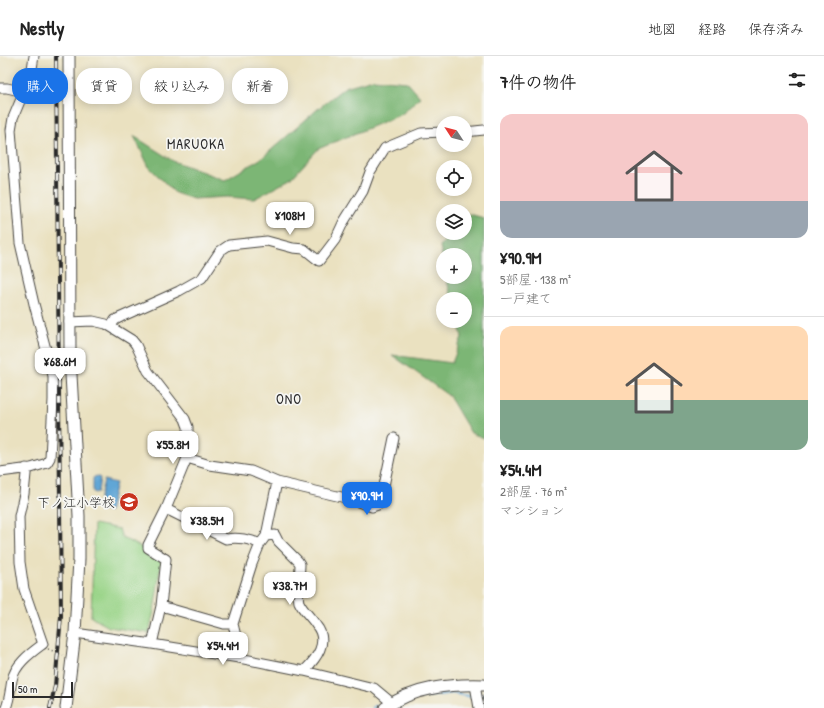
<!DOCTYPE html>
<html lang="ja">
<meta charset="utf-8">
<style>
:root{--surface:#fff;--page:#f2f2f2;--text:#222;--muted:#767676;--line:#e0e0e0;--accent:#1a73e8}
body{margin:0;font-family:"Patrick Hand","Klee One",sans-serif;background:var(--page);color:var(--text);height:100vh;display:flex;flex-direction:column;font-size:15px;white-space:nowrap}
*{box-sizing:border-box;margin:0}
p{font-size:13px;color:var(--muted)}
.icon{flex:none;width:22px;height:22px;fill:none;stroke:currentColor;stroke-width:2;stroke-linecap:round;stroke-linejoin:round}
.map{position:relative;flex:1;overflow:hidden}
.sheet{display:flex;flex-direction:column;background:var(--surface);width:340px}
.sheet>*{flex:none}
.banner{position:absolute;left:12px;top:12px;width:380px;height:36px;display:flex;gap:8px}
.needle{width:26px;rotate:306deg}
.controls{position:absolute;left:436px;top:60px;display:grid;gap:8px}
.controls a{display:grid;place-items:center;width:36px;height:36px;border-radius:50%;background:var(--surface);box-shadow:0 2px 10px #0003;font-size:20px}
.scale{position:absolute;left:12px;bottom:10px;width:61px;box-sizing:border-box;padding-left:4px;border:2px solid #2b2b2b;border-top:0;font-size:11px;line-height:14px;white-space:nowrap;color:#2b2b2b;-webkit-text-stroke:3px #f6f6f2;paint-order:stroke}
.price{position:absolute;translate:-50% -34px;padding:0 9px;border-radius:8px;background:#fff;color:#222;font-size:13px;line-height:26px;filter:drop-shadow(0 1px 2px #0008)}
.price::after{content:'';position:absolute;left:50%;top:24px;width:12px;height:9px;margin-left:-6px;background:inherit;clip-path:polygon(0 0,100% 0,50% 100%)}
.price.on{background:var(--accent);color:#fff}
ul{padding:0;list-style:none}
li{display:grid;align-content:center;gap:8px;height:212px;padding:0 16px}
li+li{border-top:1px solid var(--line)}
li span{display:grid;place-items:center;height:124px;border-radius:12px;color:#555}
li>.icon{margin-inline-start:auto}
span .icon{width:72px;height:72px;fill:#fffc;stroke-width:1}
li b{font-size:17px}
h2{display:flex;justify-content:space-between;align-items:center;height:48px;padding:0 16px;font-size:17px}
.chip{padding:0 14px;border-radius:16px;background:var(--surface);box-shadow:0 2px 10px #0003;font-size:14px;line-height:36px}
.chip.on{background:var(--accent);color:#fff}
header{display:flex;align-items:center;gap:24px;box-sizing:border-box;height:56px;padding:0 20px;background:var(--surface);border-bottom:1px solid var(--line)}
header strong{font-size:19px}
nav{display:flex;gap:22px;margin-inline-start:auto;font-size:14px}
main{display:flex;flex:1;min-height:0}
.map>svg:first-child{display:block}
</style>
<header>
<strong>Nestly</strong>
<nav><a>地図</a><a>経路</a><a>保存済み</a></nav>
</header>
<main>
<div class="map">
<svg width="484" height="652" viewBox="0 0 484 652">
<rect width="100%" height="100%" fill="#f6f6f2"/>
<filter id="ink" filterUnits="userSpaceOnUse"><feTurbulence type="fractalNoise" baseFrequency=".025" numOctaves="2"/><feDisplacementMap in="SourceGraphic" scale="8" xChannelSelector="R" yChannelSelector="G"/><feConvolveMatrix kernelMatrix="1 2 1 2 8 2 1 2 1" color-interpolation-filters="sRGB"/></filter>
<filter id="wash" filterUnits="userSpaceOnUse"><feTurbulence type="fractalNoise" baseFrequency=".012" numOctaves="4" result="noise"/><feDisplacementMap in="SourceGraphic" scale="16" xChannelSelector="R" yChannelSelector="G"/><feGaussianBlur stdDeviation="0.9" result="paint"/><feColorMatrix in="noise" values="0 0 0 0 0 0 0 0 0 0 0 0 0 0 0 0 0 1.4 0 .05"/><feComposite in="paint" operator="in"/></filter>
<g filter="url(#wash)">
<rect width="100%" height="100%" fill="#eae1c0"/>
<path fill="#9ad488" stroke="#62805a" d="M94 468 119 473 122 482C135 488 153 495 161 507L154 555 149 577 109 571 91 561Z"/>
<path fill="#7bb674" stroke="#537050" d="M373 23 407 26 420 41 402 58 318 93 291 123 254 143 227 141 193 143 175 137 149 111 134 80 173 105 225 124 262 102 320 51 345 31Z
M469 158 484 162V382L471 377 449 340 392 299 452 307 462 281 458 265H465V243H452L446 221H465V199H443V205L440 190 452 177H465V163Z"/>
<path fill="#60a6d6" stroke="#466880" d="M96 420 100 422 98 436 95 437 93 436V422Z
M104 424 116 427 109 456 97 453Z"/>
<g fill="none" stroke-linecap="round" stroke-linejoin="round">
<path stroke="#60a6d6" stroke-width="2.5" d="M420 641 453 637 473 641 484 639
M372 652 376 649
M396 652 406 646"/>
</g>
</g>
<g filter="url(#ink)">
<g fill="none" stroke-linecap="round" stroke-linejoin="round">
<defs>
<path id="minor" d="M0 32H7L24 36
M465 76 484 74
M69 266 93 265 106 268 132 284 136 289 148 315 185 363 188 371V387L187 402 166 453 148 489V492L166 503 161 550 152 588
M111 270 115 264 121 261 179 235 202 222 220 195 229 189 267 185 293 192 304 193 319 205 335 184 343 167 363 135 370 116 385 92 421 77 443 76
M51 309 70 310
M187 402 210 409 251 415 277 426 350 443 372 451 378 449 381 444 394 382
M0 416 31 412 47 407 50 402 53 344V320L34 248 20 187 11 74 13 62 31 19 34 0
M166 453 226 483C237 481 251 483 260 488
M266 480 275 479 278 485 298 505 300 508C300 516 297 540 299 546 303 555 311 561 316 569 330 586 316 603 304 615
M161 550 224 568H233
M75 577 152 588 239 602 304 615 374 632 392 647
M239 602V592L233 568 252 508 260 488 266 480 277 426
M475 629 479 652
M6 652C10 642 10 634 12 624 15 608 31 597 43 588L24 533 20 506 19 460 24 438 26 418V412"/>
<path id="tertiary" d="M66 652 75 577 79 503V460L70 301 69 0
M385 652C414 631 450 628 484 629"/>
</defs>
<use href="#minor" stroke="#484641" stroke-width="11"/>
<use href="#tertiary" stroke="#484641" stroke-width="13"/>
<path stroke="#484641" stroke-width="1.5" stroke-dasharray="1 3" stroke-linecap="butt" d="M48 593 63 599"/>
<use href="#minor" stroke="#fff" stroke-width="9"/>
<use href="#tertiary" stroke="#fff" stroke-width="11"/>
<defs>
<path id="rail" d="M50 652 55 630 61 560 56 0"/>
</defs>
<use href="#rail" stroke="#2b2b2b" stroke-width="4"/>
<use href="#rail" stroke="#f6f6f2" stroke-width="2.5" stroke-dasharray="8" stroke-linecap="butt"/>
</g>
</g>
<defs>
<symbol id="school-disc" viewBox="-11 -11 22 22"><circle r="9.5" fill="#c8321e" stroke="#f6f6f2"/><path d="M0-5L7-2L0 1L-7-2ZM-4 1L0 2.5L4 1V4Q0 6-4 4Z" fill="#fff"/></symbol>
</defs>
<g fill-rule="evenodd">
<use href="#school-disc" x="118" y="435" width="22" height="22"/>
</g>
<g text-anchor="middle" stroke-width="3.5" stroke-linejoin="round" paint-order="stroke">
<g font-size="13" fill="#2b2b2b" stroke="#f6f6f2" text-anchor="end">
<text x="115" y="451">下ノ江小学校</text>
</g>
<g font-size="14" letter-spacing="1" fill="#2b2b2b" stroke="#f6f6f2">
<text x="196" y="93">MARUOKA</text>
<text x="289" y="348">ONO</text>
</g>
</g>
</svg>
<div class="controls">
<a><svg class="needle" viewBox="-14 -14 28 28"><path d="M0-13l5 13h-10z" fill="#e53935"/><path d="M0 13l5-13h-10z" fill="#767676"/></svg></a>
<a><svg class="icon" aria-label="locate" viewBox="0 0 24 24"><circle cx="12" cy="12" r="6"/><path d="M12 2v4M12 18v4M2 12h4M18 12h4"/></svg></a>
<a><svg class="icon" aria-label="layers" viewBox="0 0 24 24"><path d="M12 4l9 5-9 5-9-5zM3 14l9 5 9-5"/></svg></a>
<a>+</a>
<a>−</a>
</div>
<div class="scale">50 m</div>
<b class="price" style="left:290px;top:180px">¥108M</b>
<b class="price" style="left:60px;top:326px">¥68.6M</b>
<b class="price" style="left:173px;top:409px">¥55.8M</b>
<b class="price on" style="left:367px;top:460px">¥90.9M</b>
<b class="price" style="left:207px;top:485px">¥38.5M</b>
<b class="price" style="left:290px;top:550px">¥38.7M</b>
<b class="price" style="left:223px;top:610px">¥54.4M</b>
<div class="banner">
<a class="chip on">購入</a>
<a class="chip">賃貸</a>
<a class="chip">絞り込み</a>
<a class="chip">新着</a>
</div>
</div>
<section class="sheet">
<h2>7件の物件<svg class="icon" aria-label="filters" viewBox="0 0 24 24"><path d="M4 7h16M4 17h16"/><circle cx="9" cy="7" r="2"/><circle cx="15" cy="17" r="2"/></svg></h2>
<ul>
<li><span style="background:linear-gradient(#f6c9c9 70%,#9aa5b1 0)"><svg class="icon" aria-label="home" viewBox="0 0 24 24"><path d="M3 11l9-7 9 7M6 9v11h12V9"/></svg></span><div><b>¥90.9M</b><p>5部屋 · 138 m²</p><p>一戸建て</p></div></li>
<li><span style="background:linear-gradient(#ffd9b3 60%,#7fa58c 0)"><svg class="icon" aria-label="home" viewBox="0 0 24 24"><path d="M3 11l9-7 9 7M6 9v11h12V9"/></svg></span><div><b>¥54.4M</b><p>2部屋 · 76 m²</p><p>マンション</p></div></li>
</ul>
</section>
</main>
